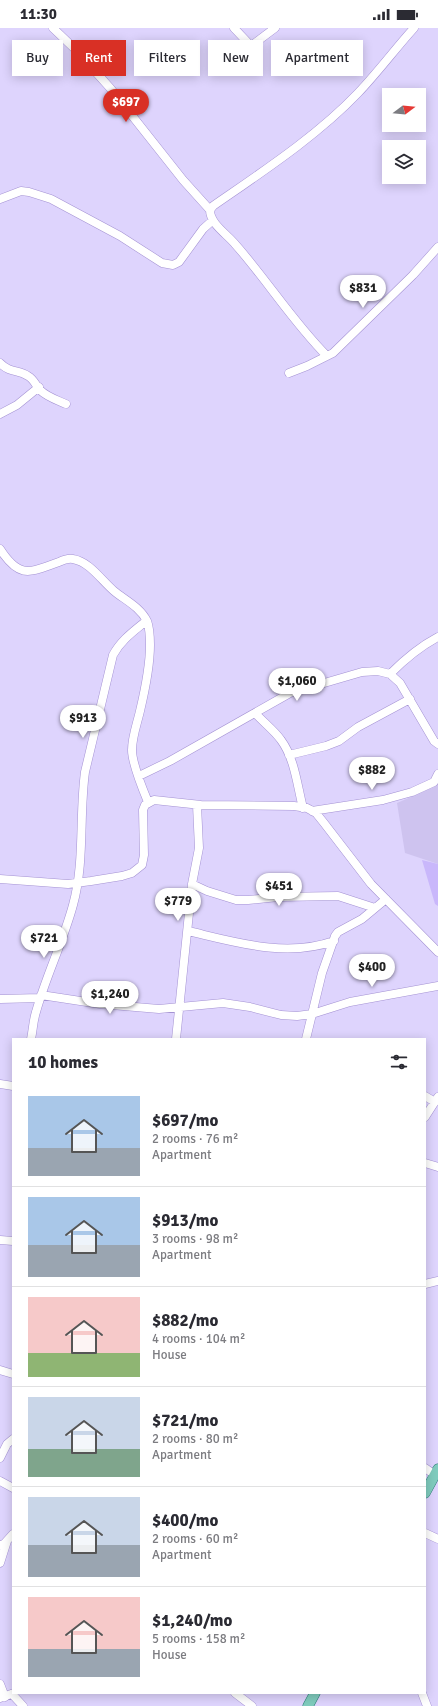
<!DOCTYPE html>
<meta charset="utf-8">
<style>
:root{--surface:#fff;--page:#f2f2f3;--text:#2b2b33;--muted:#7c7c81;--line:#e1e1e2;--accent:#d93025}
body{margin:0;font-family:Signika,sans-serif;background:var(--page);color:var(--text);height:100vh;display:flex;flex-direction:column;font-size:15px;white-space:nowrap}
*{box-sizing:border-box;margin:0}
p{font-size:13px;color:var(--muted)}
.icon{flex:none;width:22px;height:22px;fill:none;stroke:currentColor;stroke-width:2;stroke-linecap:round;stroke-linejoin:round}
.map{position:relative;flex:1;overflow:hidden}
.drawer{position:absolute;left:12px;top:1010px;width:414px;height:656px;display:flex;flex-direction:column;background:var(--surface);border-radius:0px;box-shadow:0 2px 10px #0003}
.drawer>*{flex:none}
.banner{position:absolute;left:12px;top:12px;width:414px;height:36px;display:flex;gap:8px}
.needle{width:26px;rotate:74deg}
.fabs{position:absolute;left:382px;top:60px;display:grid;gap:8px}
.fabs a{display:grid;place-items:center;width:44px;height:44px;border-radius:0px;background:var(--surface);box-shadow:0 2px 10px #0003;font-size:20px}
.price{position:absolute;translate:-50% -34px;padding:0 9px;border-radius:14px;background:#fff;color:#222;font-size:13px;line-height:26px;filter:drop-shadow(0 1px 2px #0008)}
.price::after{content:'';position:absolute;left:50%;top:24px;width:12px;height:9px;margin-left:-6px;background:inherit;clip-path:polygon(0 0,100% 0,50% 100%)}
.price.current{background:var(--accent);color:#fff}
ul{padding:0;list-style:none}
li{display:flex;align-items:center;gap:12px;height:100px;padding:0 16px}
li+li{border-top:1px solid var(--line)}
li span{display:grid;place-items:center;flex:none;width:112px;height:80px;border-radius:0px;color:#555}
li>.icon{margin-inline-start:auto}
span .icon{width:48px;height:48px;fill:#fffc;stroke-width:1}
li b{font-size:17px}
h2{display:flex;justify-content:space-between;align-items:center;height:48px;padding:0 16px;font-size:17px}
.pill{padding:0 14px;border-radius:0px;background:var(--surface);box-shadow:0 2px 10px #0003;font-size:14px;line-height:36px}
.pill.current{background:var(--accent);color:#fff}
.status{display:flex;justify-content:space-between;align-items:center;height:28px;padding:0 20px;background:var(--surface);direction:ltr}
.status svg{height:11px;fill:currentColor}
.map>svg:first-child{display:block}
</style>
<div class="status"><b>11:30</b><svg viewBox="0 0 49 12"><path d="M0 12V9h3v3zM5 12V6h3v6zM10 12V3h3v9zM15 12V0h3v12zM26 1h20v11H26zM47 4h2v5h-2z"/></svg></div>
<div class="map">
<svg width="438" height="1678" viewBox="0 0 438 1678">
<rect width="100%" height="100%" fill="#ded4fd"/>
<path fill="#cec3ef" d="M438 754V836L405 825 397 775 434 759Z"/>
<path fill="#c9b7fb" d="M422 832 438 836V878L435 876Z"/>
<g fill="none" stroke-linecap="round" stroke-linejoin="round">
<defs>
<path id="minor" d="M53 0 75 21 111 61 183 152 210 182
M234 0 251 18 275 0
M0 171 21 163 29 164 51 171 120 208 162 235 173 237 179 234 203 201 213 192
M327 328C293 294 267 252 235 216 227 206 210 196 210 182L213 178C262 144 317 108 358 65 378 44 395 21 414 0
M0 335C11 346 18 341 28 348 34 351 36 358 40 362 47 369 57 372 66 376
M289 345 307 338 333 325 413 247 438 219
M0 386 17 377 39 359
M0 521C20 552 30 544 59 534 63 532 68 530 73 531 90 534 101 552 114 563 125 572 140 579 147 593 150 601 150 609 150 617 150 639 145 662 140 683 137 696 132 709 132 722 132 735 143 762 148 774
M390 646C405 631 419 619 438 609
M255 685C263 694 274 702 281 712 295 731 297 757 303 780
M289 727 326 718 339 713 358 699 410 671
M139 748 170 733 290 665 362 644 378 643 390 646 400 655 434 713 438 716
M312 783 383 772 412 764 434 754 438 746
M0 851 68 856 91 853 122 848 132 845 142 837 144 827 143 782 145 777 154 772 201 777 294 778 307 780 316 785 324 795 371 856 438 924
M192 856 207 863 236 872H248L278 869 338 868 375 880
M188 903C235 914 286 930 334 913
M41 967 100 976 159 981 223 975 250 979 281 987 297 988 312 986 350 974 438 958
M0 971 40 970
M31 1011C33 1002 33 993 36 984 46 948 63 914 73 877 85 834 79 788 85 744L113 627C121 612 134 603 146 593
M176 1011 192 856 199 820 197 777
M306 1011 322 945 335 908 338 904 362 891 386 871
M0 1056 13 1058
M425 1068 435 1074
M425 1089 438 1069
M425 1135 438 1139
M0 1212 13 1213
M425 1256 438 1253
M0 1342 13 1346
M0 1430 7 1416 13 1411
M425 1440 435 1447
M0 1453 13 1460
M425 1505 438 1511
M0 1517 4 1516 13 1506
M0 1535 7 1513
M0 1656 5 1669
M235 1665 252 1678
M422 1665 427 1678
M12 1666 23 1678
M0 1670 14 1665"/>
<path id="major" d="M425 1465 438 1441
M308 1678 315 1665"/>
</defs>
<use href="#minor" stroke="#a492d3" stroke-width="9"/>
<use href="#major" stroke="#297973" stroke-width="11"/>
<use href="#minor" stroke="#fff" stroke-width="8"/>
<use href="#major" stroke="#7fcbbd" stroke-width="10"/>
</g>
</svg>
<div class="fabs">
<a><svg class="needle" viewBox="-14 -14 28 28"><path d="M0-13l5 13h-10z" fill="#e53935"/><path d="M0 13l5-13h-10z" fill="#7c7c81"/></svg></a>
<a><svg class="icon" aria-label="layers" viewBox="0 0 24 24"><path d="M12 4l9 5-9 5-9-5zM3 14l9 5 9-5"/></svg></a>
</div>
<b class="price current" style="left:126px;top:95px">$697</b>
<b class="price" style="left:363px;top:281px">$831</b>
<b class="price" style="left:297px;top:674px">$1,060</b>
<b class="price" style="left:83px;top:711px">$913</b>
<b class="price" style="left:372px;top:763px">$882</b>
<b class="price" style="left:279px;top:879px">$451</b>
<b class="price" style="left:178px;top:894px">$779</b>
<b class="price" style="left:44px;top:931px">$721</b>
<b class="price" style="left:372px;top:960px">$400</b>
<b class="price" style="left:110px;top:987px">$1,240</b>
<div class="banner">
<a class="pill">Buy</a>
<a class="pill current">Rent</a>
<a class="pill">Filters</a>
<a class="pill">New</a>
<a class="pill">Apartment</a>
</div>
<section class="drawer">
<h2>10 homes<svg class="icon" aria-label="filters" viewBox="0 0 24 24"><path d="M4 7h16M4 17h16"/><circle cx="9" cy="7" r="2"/><circle cx="15" cy="17" r="2"/></svg></h2>
<ul>
<li><span style="background:linear-gradient(#a9c7e8 65%,#9aa5b1 0)"><svg class="icon" aria-label="home" viewBox="0 0 24 24"><path d="M3 11l9-7 9 7M6 9v11h12V9"/></svg></span><div><b>$697/mo</b><p>2 rooms · 76 m²</p><p>Apartment</p></div></li>
<li><span style="background:linear-gradient(#a9c7e8 60%,#9aa5b1 0)"><svg class="icon" aria-label="home" viewBox="0 0 24 24"><path d="M3 11l9-7 9 7M6 9v11h12V9"/></svg></span><div><b>$913/mo</b><p>3 rooms · 98 m²</p><p>Apartment</p></div></li>
<li><span style="background:linear-gradient(#f6c9c9 70%,#8fb573 0)"><svg class="icon" aria-label="home" viewBox="0 0 24 24"><path d="M3 11l9-7 9 7M6 9v11h12V9"/></svg></span><div><b>$882/mo</b><p>4 rooms · 104 m²</p><p>House</p></div></li>
<li><span style="background:linear-gradient(#c9d6e8 65%,#7fa58c 0)"><svg class="icon" aria-label="home" viewBox="0 0 24 24"><path d="M3 11l9-7 9 7M6 9v11h12V9"/></svg></span><div><b>$721/mo</b><p>2 rooms · 80 m²</p><p>Apartment</p></div></li>
<li><span style="background:linear-gradient(#c9d6e8 60%,#9aa5b1 0)"><svg class="icon" aria-label="home" viewBox="0 0 24 24"><path d="M3 11l9-7 9 7M6 9v11h12V9"/></svg></span><div><b>$400/mo</b><p>2 rooms · 60 m²</p><p>Apartment</p></div></li>
<li><span style="background:linear-gradient(#f6c9c9 65%,#9aa5b1 0)"><svg class="icon" aria-label="home" viewBox="0 0 24 24"><path d="M3 11l9-7 9 7M6 9v11h12V9"/></svg></span><div><b>$1,240/mo</b><p>5 rooms · 158 m²</p><p>House</p></div></li>
</ul>
</section>
</div>
